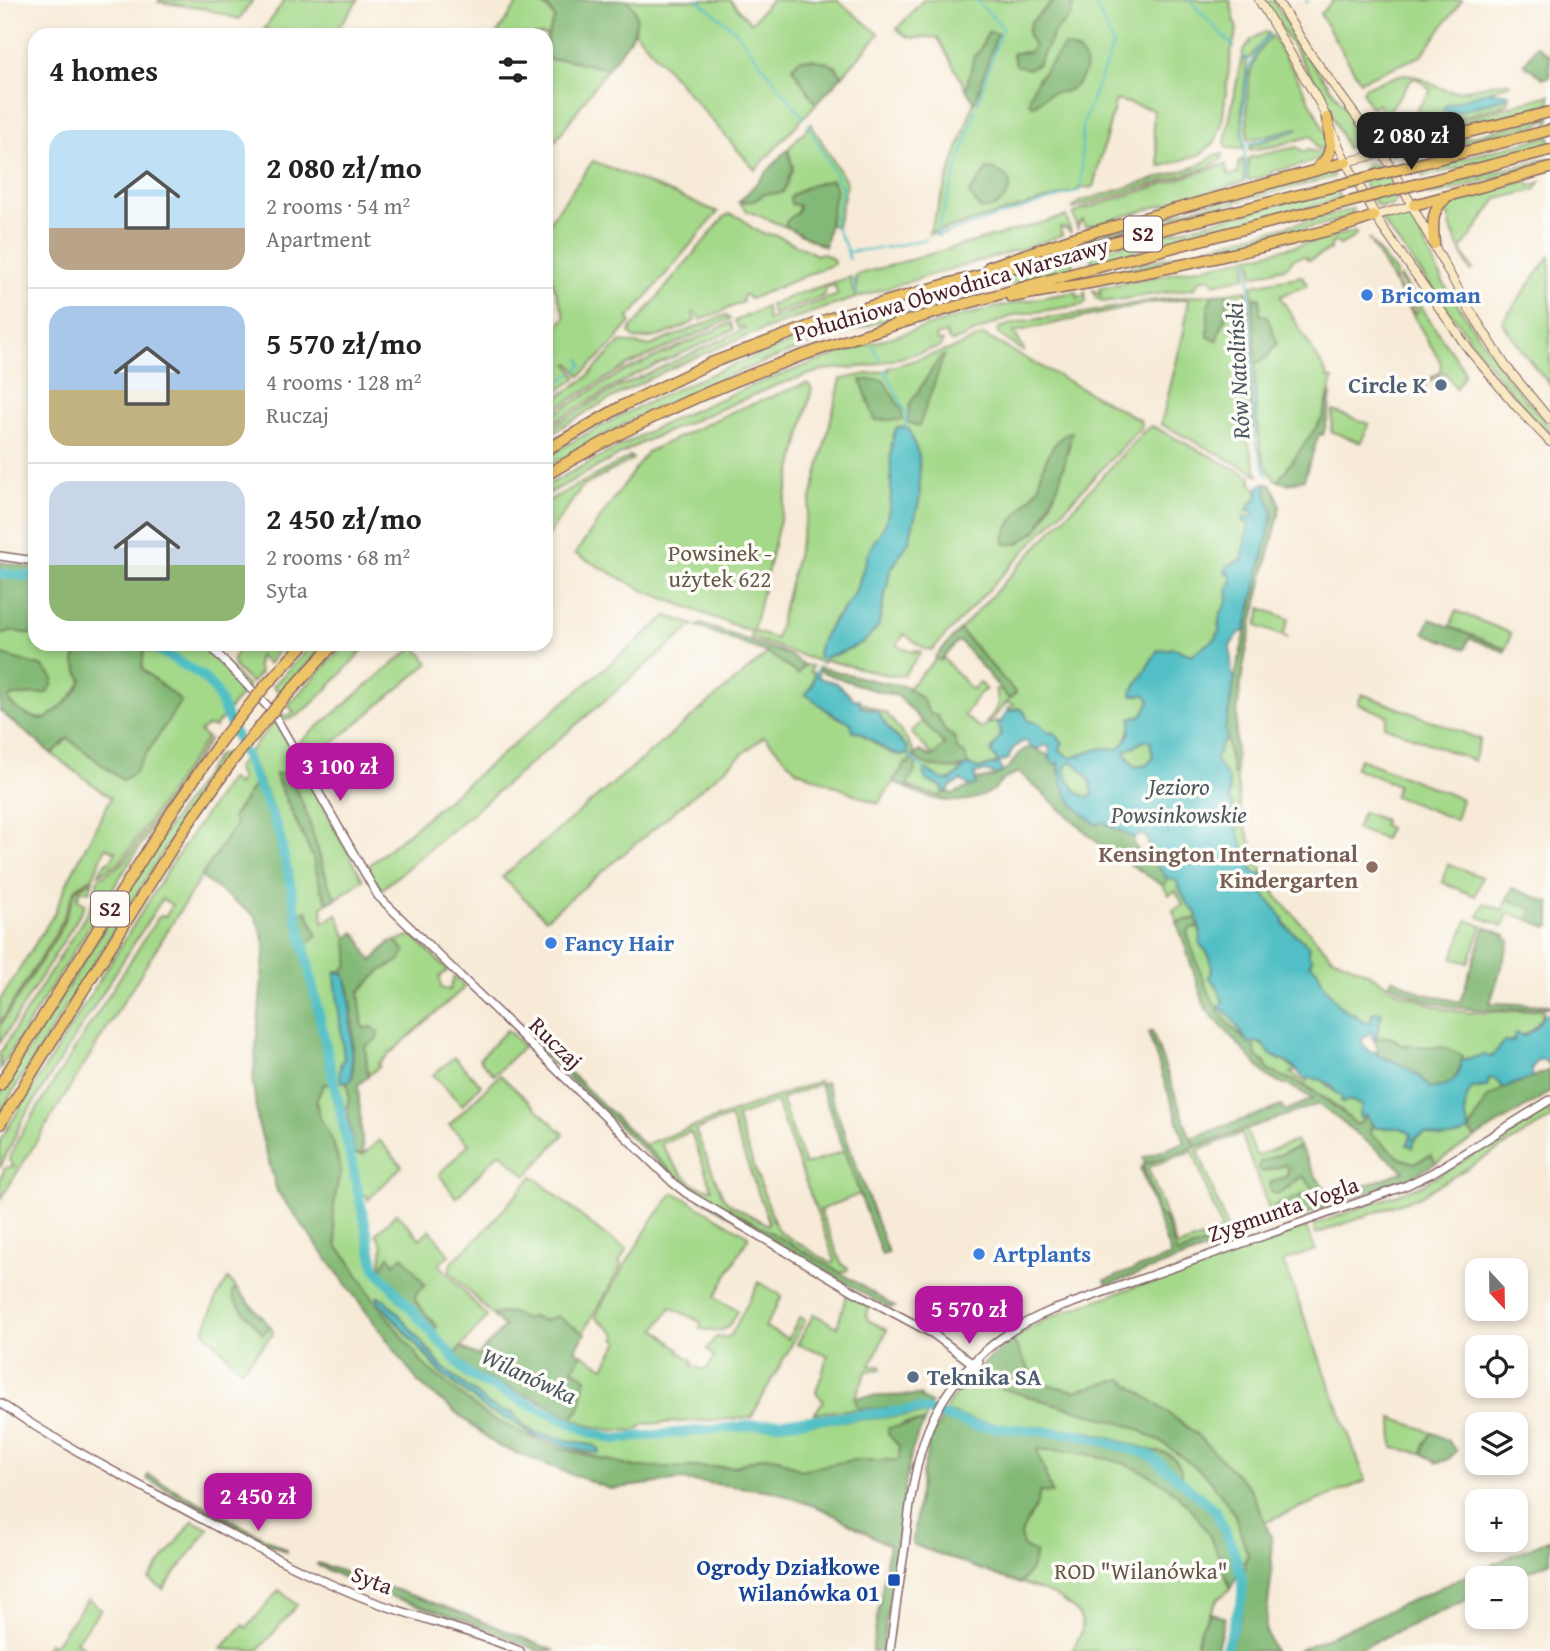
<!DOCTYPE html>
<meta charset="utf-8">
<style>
:root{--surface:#fff;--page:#f6f6f6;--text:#222;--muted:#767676;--line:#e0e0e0;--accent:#b5179e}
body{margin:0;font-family:"Gentium Book Plus",serif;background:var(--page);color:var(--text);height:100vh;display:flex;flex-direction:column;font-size:26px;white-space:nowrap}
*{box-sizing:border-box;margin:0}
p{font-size:23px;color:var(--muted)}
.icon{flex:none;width:38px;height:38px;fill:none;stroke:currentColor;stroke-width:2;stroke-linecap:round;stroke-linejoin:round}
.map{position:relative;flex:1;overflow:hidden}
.side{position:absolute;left:28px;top:28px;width:525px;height:623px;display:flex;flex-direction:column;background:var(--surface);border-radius:21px;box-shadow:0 4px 10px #0003}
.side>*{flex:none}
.needle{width:46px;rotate:158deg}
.buttons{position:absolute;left:1465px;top:1258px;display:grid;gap:14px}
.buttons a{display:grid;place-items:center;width:63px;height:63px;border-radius:14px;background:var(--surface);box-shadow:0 4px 10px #0003;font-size:35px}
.price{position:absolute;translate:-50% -60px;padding:0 16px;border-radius:14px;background:var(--accent);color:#fff;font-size:23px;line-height:46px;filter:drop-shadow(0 2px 4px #0008)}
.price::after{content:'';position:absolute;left:50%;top:42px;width:21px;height:16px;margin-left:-10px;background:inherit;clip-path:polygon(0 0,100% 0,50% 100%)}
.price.selected{background:#222;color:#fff}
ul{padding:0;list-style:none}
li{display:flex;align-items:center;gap:21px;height:175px;padding:0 21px}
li+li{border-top:2px solid var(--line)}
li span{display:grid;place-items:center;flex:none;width:196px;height:140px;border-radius:21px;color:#555}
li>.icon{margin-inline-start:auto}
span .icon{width:84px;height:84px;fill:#fffc;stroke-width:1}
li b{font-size:30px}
h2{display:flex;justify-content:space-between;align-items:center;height:84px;padding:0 21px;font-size:30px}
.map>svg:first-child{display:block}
</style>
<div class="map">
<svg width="1550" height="1651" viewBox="0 0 1550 1651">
<rect width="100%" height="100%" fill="#fdfcf7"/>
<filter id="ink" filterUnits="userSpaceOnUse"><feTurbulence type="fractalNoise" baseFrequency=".0143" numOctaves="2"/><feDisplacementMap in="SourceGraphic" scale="14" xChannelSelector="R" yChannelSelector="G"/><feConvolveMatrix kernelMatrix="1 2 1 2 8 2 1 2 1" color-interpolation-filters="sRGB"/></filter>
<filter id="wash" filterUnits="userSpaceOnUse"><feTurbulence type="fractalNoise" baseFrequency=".00686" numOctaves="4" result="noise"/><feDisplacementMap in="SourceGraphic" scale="28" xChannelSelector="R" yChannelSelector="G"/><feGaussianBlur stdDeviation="1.57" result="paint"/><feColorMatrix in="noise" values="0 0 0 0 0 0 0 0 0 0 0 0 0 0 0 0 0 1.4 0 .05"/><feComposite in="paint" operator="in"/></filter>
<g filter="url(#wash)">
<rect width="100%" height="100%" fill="#f7ebd8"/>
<path fill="#a4d98a" stroke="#777c5a" stroke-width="2" fill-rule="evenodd" d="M159 0H253L239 19 206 9 158 2Z
M285 0H358L333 35H278L264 29Z
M520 0C537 0 546 4 555 18L546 41V35H496Z
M626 0H730L751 23 771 0H837L879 34 842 76 836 66 812 59H800L792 68 816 104 755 170 635 32C636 17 640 10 626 0Z
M923 0H1055L1031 22 1028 31 1035 46 1029 52 1023 53 1038 64 1046 44 1073 7V0H1230L1237 30 1231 52 1222 123 1218 135 1214 143 1201 154 1160 167 1153 127 1154 110 1116 100 1093 187 1080 188 1076 191 929 234 997 34 988 32 979 52 974 56 966 89 938 38C918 34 914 45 897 29ZM1064 47 1063 92H1053L1044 98 1038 78 1054 62Z
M1264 0H1273L1308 58 1370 140 1351 148 1346 147 1325 98Z
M1334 0H1462L1421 56 1360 81 1320 14Z
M1264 32 1269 33 1249 59 1243 57 1247 66 1242 107 1244 149 1227 148 1225 142 1243 51 1252 39Z
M1272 36C1293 70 1313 103 1328 140L1324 150 1317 148 1312 136 1276 146 1249 150 1251 145 1298 130 1297 128 1248 140C1246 106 1243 60 1272 36Z
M546 54 550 60 566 59 607 69 556 140 546 136Z
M1403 74C1422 74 1436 91 1454 91 1471 92 1487 82 1508 82L1510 84 1446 105 1453 113 1508 97 1509 102 1486 110 1402 133H1391L1383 131 1380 127 1385 123 1402 131 1431 90 1416 78 1411 80 1383 119H1379L1375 116 1378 111 1381 116 1384 115 1378 104 1373 107 1369 106 1363 92 1365 87Z
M1550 95V105L1455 126 1404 142 1400 143 1399 137Z
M1550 116V122L1548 123 1544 118 1541 124 1407 158 1404 154Z
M811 124 847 183 837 226 829 225 836 188 819 183 795 193 790 198 792 204 799 205 798 212 787 222 786 227 747 211 739 202C758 203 783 184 793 168L788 149Z
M1550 136V145L1423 177 1420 169Z
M1297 147 1304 152 1309 150 1324 154C1311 166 1286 168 1271 172V175L1248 181V158Z
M1217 154H1223L1222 159 1209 167 1072 209 1079 202 1198 166Z
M1550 158V163L1430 196 1424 190Z
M1244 159V182L1086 227 1083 220 1078 225V230L1073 214 1084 209 1226 164 1228 175 1239 173 1238 162Z
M593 161 718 212 628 319 631 322 609 348 580 376 570 363 568 364 577 378 546 399V343L565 317 546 263V227Z
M1368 164C1383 163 1400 185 1397 199L1392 206H1378C1369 196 1355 176 1368 164Z
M1333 169 1334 177 1162 221 1156 219 1157 222 1087 241 1086 238Z
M1528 181 1530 186 1540 182 1535 190 1497 199 1461 250 1473 270 1470 271 1451 229 1449 217 1441 209 1452 201Z
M1336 190 1341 199 1092 263 1090 253Z
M1353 209 1351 217C1266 239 1182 261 1096 278L1094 275 1200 250 1201 255 1206 251V247Z
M1409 211 1444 284 1505 375 1550 428V436L1531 416 1493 370 1380 218Z
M730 214 741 218 752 228 764 234 776 235 817 255 822 253 833 259 834 264 750 299 746 295 743 296V302L701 320 696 313H693L695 321C678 330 653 342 634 338L630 333 631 329 725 216Z
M1066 216 1071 233 1066 228 1060 227 1062 235 1046 241C988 260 929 274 872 293 758 328 646 372 546 437V430L617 388 745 329 743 327 738 328 735 321 766 307 767 320 838 295 834 285 824 288 825 294 822 297 773 314 770 305 800 293 850 277 854 295H857L856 275Z
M1355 231 1356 236 1340 245 1335 242 1332 243 1330 250 1309 260 1304 256 1293 259 1287 267 1253 276 1252 262 1246 263V277L1214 284 1209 278 1199 280 1195 288 1104 302 1096 298 1093 290 1101 295 1099 288 1243 259Z
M1368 238 1396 273 1395 282 1415 314 1418 312 1399 280 1400 277 1463 369 1464 374 1456 388 1445 372 1426 383 1423 389 1422 384 1440 372 1441 363Z
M1550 256V385L1529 360 1502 322Z
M1071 259 1074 268C890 314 709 368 546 468V457C715 356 884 309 1071 259Z
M1302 276 1308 285 1280 296 1327 374V378L1333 379 1322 419 1278 481C1252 465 1256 393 1255 364L1268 356 1277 343 1267 317 1260 316V298L1253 299 1252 285Z
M1085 290 1086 301 1082 305 1014 315 953 342 949 341 946 333 936 336 937 341H943L940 347 870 366 823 370 777 385 643 442 546 495V486C593 461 639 434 688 413 758 381 829 356 902 334 960 316 1017 300 1077 292L1078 298 1084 295Z
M1247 290 1252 428 1243 419 1242 423 1258 475 1161 424 1184 331 1189 299 1151 303 1014 332 1025 352 998 334 999 328 1022 321 1085 313 1148 301 1213 294 1208 306 1219 332C1227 320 1228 306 1227 293Z
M726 315 730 319 628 365 546 415V405L586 378 620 343C630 340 640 348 652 345Z
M731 323 733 330 634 375 546 426V419L624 371Z
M983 335 1140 420 1142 426 932 650 925 649 904 634 897 646 916 653 915 650 921 652 904 675 892 676 825 660 823 663 751 638 752 632 645 591 575 554 647 452 734 411 807 383 812 388 753 631 776 639 841 379 889 370 888 368 958 347ZM861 380 903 420H875ZM891 442 909 541 890 571 880 620 842 653 822 658 833 620 853 598 871 547 884 528 890 507 893 477ZM1070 444 1059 483 1046 515 1038 529 1018 544 1004 537 1025 504 1040 485V475Z
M1333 411 1369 424 1361 443 1331 431Z
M1152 426 1251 477V483L1258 492V496L1251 503 1249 510H1253L1254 515 1250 518 1246 517 1249 528 1243 559 1227 566 1225 572 1232 575V582L1227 591 1228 600 1219 621V631L1215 639 1191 655 1174 648 1157 651 1135 690V695H1146L1150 700 1143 716 1134 717 1131 721 1132 724 1124 744 1118 749 1102 748 1071 758 1059 749 1048 733 1028 720 1024 711 1018 708 1010 711 1008 709 1014 705 1007 702 988 724 996 722 1000 726 999 739 992 748C997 761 1002 763 986 766 982 767 979 769 975 769L966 762 965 754 957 749 954 737 946 732 938 717 930 714 922 699 908 688 937 658 940 661 943 658 972 690 980 682 986 689 978 695 964 716 982 729C990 717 1004 705 995 690L1000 688 1009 699 1015 693 960 630 1146 429Z
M631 456 633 459 582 487 546 538V502Z
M1261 608 1289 619 1283 635 1288 638 1257 626Z
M1456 611 1511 633 1506 649 1450 627Z
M667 616 694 625 380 891 366 868Z
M14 631 35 635V644H59L76 656 74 661 82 680C75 696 59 709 45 720 31 718 16 712 8 700L11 696 46 693 0 654V635Z
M175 644H202L221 659 248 687 227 712C214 679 197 671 168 653Z
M245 644H283L268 664 259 656 257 666 260 673 251 683C234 665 223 664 245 644Z
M313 644H326L280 693 273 686Z
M346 644H368C353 659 301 725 283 720L279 716 281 714 288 716 294 712 288 705Z
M415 646 429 663 308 764 297 744Z
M144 648C164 657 193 668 207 686 214 694 219 706 224 716L215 727 207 726 200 732 207 738 121 861 99 874 104 864 110 861 116 852 106 847 93 877 76 888 58 930 0 1023V1000L54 914 69 879 111 798 52 754 67 738 122 780 180 702 142 669Z
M768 653 798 673 804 665 812 666 810 672 815 673 812 685 806 695 818 701 831 714 851 723 854 729 853 730C872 736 888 761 909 754 903 746 897 739 891 731 880 720 879 708 861 707V702L887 714 908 741 914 753 878 804 796 770 764 736 546 919 502 877Z
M1362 694 1480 739 1474 761 1384 726 1388 716 1358 704Z
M276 720 363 880 336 899 329 885 306 812 277 781 313 858 321 889 328 903 322 906 323 923 337 914 347 938 349 966 341 972 337 971 335 976 341 1022 344 1059 340 1065 342 1082 347 1081 349 1096 347 1110 341 1102 307 943 313 939 307 911 300 913 276 814 248 753Z
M923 721 945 745 933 756 911 732Z
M1227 738 1233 775 1236 774 1241 814 1256 858 1270 886 1279 899 1332 957 1368 973 1400 993 1441 1008 1470 1013 1544 1010C1540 1030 1524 1035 1508 1042 1501 1046 1497 1052 1491 1057L1484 1055 1461 1060 1460 1054 1450 1051 1447 1048 1400 1045C1396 1036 1385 1036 1376 1039L1381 1013 1368 1024 1364 1023 1357 1015 1339 1006 1321 983V977L1309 963 1304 940C1293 937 1267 902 1262 890 1259 885 1261 880 1262 874L1254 873C1250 869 1230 816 1231 809 1231 807 1232 806 1233 804L1229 801C1230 775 1223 780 1216 759L1221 744Z
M210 739 126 868 0 1069V1053L86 915 94 899 98 879 124 862Z
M1144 741H1150L1153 758 1147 765 1135 767 1124 751Z
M219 754 222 756 224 754 223 759 226 761 171 839 0 1112V1095L166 830Z
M914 756C927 771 945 766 962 768 952 786 944 779 926 780L943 787 945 794 935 796 907 786 915 771Z
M244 758 256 782 232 818 236 824 201 877 0 1200V1179L5 1168 14 1166 9 1160 18 1139 155 922 160 916H166L172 905 162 899 22 1121 0 1168V1140L174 860 230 779 237 785 241 778 236 769Z
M1360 759 1462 799 1456 820 1394 796 1397 785 1355 768Z
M1072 761C1084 771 1093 779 1093 796 1078 801 1066 780 1065 766Z
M1363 812 1384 820 1383 825 1389 828 1384 839 1356 829Z
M1448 864 1482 877 1475 896 1442 882Z
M1168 879 1176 880 1187 904 1195 912 1198 918 1177 922 1173 910 1183 905 1176 891 1169 895 1163 886Z
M93 880 89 892 81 890 77 899 85 904 76 921 0 1043V1026L60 931 76 890Z
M1507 899 1533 909 1529 920 1509 913 1503 926 1479 917 1484 903 1503 910Z
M1467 920 1482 926 1468 963 1452 958Z
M1191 928H1198L1201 935 1200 944 1211 958 1212 974 1209 976C1217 985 1225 997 1221 1009 1233 1015 1239 1025 1243 1037 1208 1018 1199 967 1187 933Z
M412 935 448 970 440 977 441 988 450 990 454 976 465 987 378 1064 380 1066 368 1076 359 992 381 971 400 960 402 947 395 941Z
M507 1030 524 1046 494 1075 479 1059Z
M1256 1042C1265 1045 1268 1052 1275 1057 1283 1062 1290 1063 1296 1070L1291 1073 1306 1082 1309 1078 1318 1077 1337 1094 1341 1095 1343 1102 1350 1100 1363 1106 1359 1117 1364 1119 1357 1125 1331 1102 1307 1086 1269 1071 1265 1063 1256 1056 1250 1044Z
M454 1057 481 1085 462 1105 433 1075Z
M500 1075 564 1134 526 1176 500 1152 456 1198 439 1174 469 1144 449 1125Z
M1495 1078 1504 1088 1487 1099 1470 1130C1463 1115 1462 1101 1472 1088L1482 1087 1489 1079Z
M819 1081 820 1084 781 1099 805 1165 844 1151 860 1194 820 1210 842 1265 848 1268 847 1271 841 1273 680 1180 643 1145ZM776 1102 835 1261 831 1263 780 1232 776 1227 736 1117ZM730 1117 769 1222 768 1225 730 1204 723 1197 695 1130ZM690 1132 692 1135 712 1189C688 1190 672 1161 661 1144Z
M333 1083 347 1154 363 1155 379 1140 402 1166 368 1200 367 1195 357 1198 373 1269 465 1377 588 1434 619 1440 927 1414 924 1422 905 1423 888 1434 899 1446 900 1460H853L800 1470 778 1458 765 1456 733 1467H635L548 1445 488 1417 426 1367 374 1300 349 1260 337 1246 333 1215 337 1185 341 1171 333 1142 319 1116 316 1101 323 1085ZM378 1301 428 1349 441 1366 488 1404 501 1412 513 1413 524 1426 535 1433 569 1441 594 1453 536 1437 511 1420 490 1412 442 1374Z
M1550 1109V1119L1420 1196 1316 1234 1313 1225 1422 1185Z
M1372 1126 1375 1128H1401L1411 1133 1410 1141 1413 1147 1415 1138 1425 1133C1442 1140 1452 1138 1469 1131L1475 1138 1436 1163 1430 1155 1414 1164 1400 1158 1373 1137 1369 1133Z
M1246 1130 1256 1156 1296 1141 1300 1147 1260 1162 1262 1172 1286 1165 1289 1168 1290 1187 1293 1181 1303 1176 1315 1191 1276 1204 1275 1212 1277 1218 1176 1254 1164 1218 1161 1219 1143 1165ZM1241 1134 1271 1214 1228 1230 1198 1150ZM1193 1151 1222 1231 1177 1247 1148 1167Z
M533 1176 600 1232 627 1249 619 1262 622 1265 583 1333C567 1320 550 1323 531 1317L526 1320 509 1312 492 1315 449 1271 451 1263 482 1234Z
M674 1192 749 1236 715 1297 738 1311C725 1334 725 1332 700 1329L701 1322 671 1307 656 1329 679 1349 678 1351 693 1361 692 1365 703 1370 708 1368 714 1357 707 1349 716 1337 726 1338 731 1335 759 1282 782 1296 765 1327 788 1339 800 1317 805 1320 751 1418 643 1424 638 1430C613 1432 594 1429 572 1418L579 1410 573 1369 581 1354 604 1367 619 1341 615 1338 617 1335 596 1318 599 1309 651 1222Z
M397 1213 420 1239 430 1229 449 1255 439 1264 487 1317 454 1355 434 1329 437 1327 416 1302 403 1257 394 1265 390 1257 380 1270 383 1246 376 1234Z
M1305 1226 1316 1250 1283 1261 1366 1481 1265 1522 1250 1488 1195 1433 1122 1379 1075 1391 1036 1382 1012 1339 1050 1317Z
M228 1279 272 1329 273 1334 241 1370 204 1331 217 1297Z
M847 1293 870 1307 866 1314 868 1320 887 1330 870 1366H881V1369L867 1371 855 1397 858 1409 815 1413 823 1401 816 1392 828 1355 797 1344 814 1314 837 1327Z
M970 1379 1134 1427 1166 1445 1208 1477 1234 1512 1248 1555 1242 1564C1231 1546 1227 1526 1215 1509 1207 1497 1191 1491 1183 1478 1174 1461 1179 1453 1154 1451L1085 1431 979 1422 945 1411 950 1401Z
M1392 1418 1432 1432 1424 1444 1423 1453 1393 1448Z
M1037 1449C1055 1450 1073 1451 1091 1454 1136 1462 1177 1486 1204 1523 1218 1542 1224 1567 1230 1589L1218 1599 1201 1627 1195 1651H1074C1075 1642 1081 1637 1082 1629 1085 1613 1063 1600 1052 1594L922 1547Z
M193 1521 209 1529 163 1589 149 1579Z
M279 1590 297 1605 258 1651 221 1649 243 1625 247 1628Z
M88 1599 101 1609 76 1641 88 1651H43L49 1643 53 1646Z"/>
<path fill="#83b976" stroke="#666c50" stroke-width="2" d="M536 0H626C653 19 621 51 607 69L566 59 549 60C541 45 550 32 555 18L550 9Z
M1055 0H1073L1071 16 1055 31 1038 64 1028 69 1016 65 1012 53 1029 52 1034 46 1028 35 1031 22Z
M988 32 997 33 976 100H973L966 89 974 56 979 52Z
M1064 46C1073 48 1083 52 1085 62 1088 74 1075 89 1064 92 1058 93 1058 91 1052 93 1046 95 1039 102 1033 106L1029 102C1030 82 1053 64 1064 46Z
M1537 46 1550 56V77L1543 78 1524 64Z
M800 59C817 59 833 60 842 76L816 104 792 67Z
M788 149 793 169C788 177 788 186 782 193L764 194 754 201 739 202Z
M987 169C1030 174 1003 213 981 209L969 194Z
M832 180 836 188 825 247 786 227V222L798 211 799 205 791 204 790 198C801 187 817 183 832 180Z
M1227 293C1229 316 1222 321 1217 340L1208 337V306L1213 294Z
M1260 298V315L1267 316 1277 343 1268 356 1255 364 1253 299Z
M944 356 919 426 907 422 910 404 940 357Z
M861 380H883L902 410 903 420H875Z
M1331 393 1329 412 1323 435 1319 434 1304 479 1288 484 1278 481 1322 419Z
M1072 432 1059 483 1038 529 1018 544H1005C1002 525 1028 503 1038 489 1041 484 1039 480 1041 474 1046 458 1055 436 1072 432Z
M1267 484 1272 485 1280 504 1279 514C1258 600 1231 686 1236 774L1233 775 1225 730 1235 677 1273 513 1265 492Z
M0 562 35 568V635L14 631 0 635Z
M1430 619 1506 649 1505 652 1469 638 1465 649 1424 633Z
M701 624 790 655 804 665 798 674 768 653 697 627Z
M960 630 1016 693 1009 699 961 642H957L940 661 935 657Z
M59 644H175L165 657 144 649 142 669 181 701 134 773 122 780 68 738 52 754 0 711V654L43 667 53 678 52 685 46 693 11 696 8 699C16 712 31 718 45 719 59 709 76 696 82 680L74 661 76 656Z
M819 667 875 681 905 686 922 699 930 714H936L946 732 954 737 957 749 965 754 968 765C955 772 924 768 914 756L920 751 931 757 945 745 898 696 870 689 825 673 819 670Z
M1030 747 1050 756 1051 761 1059 762V772L1101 821 1134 838 1133 844 1140 852 1155 854 1154 862 1168 879 1163 886 1097 842 1019 772C1013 775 1004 778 1000 783 992 789 1001 785 992 791 957 811 926 799 893 781L906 763 909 764 913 759 916 763 915 771 907 786 925 793 942 796 945 792 953 794 976 784 975 780C986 779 1001 776 1009 767 1018 757 1014 754 1030 747Z
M275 774H287C313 811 315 860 336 899L328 903 321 889 313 858Z
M258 779 276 814 300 913 307 911 317 935 307 944 332 1060 328 1064 333 1083 323 1085 316 1101 319 1116 333 1142 341 1171 337 1185 333 1215 337 1246 349 1260 374 1300 426 1367 488 1417 548 1445 635 1467H733L765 1456 778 1458 800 1470 853 1460H899V1446L888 1434V1428L924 1422 912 1450 907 1474 882 1651H872L889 1545 825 1510 773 1491 682 1480 610 1489 498 1446 419 1383 277 1191 258 1123 253 1082 265 943 255 916 201 877 236 824 232 818Z
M1512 888 1550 903V926L1547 927 1529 920 1533 909 1507 899Z
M1198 918V928H1191L1187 933C1204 981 1210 1016 1255 1047L1256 1056 1265 1063 1269 1071C1305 1084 1328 1099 1357 1125L1367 1116 1372 1126 1370 1133 1400 1158 1414 1163 1431 1155 1436 1163 1411 1177 1107 1285 1105 1280 1171 1256 1140 1168 1143 1167 1161 1218H1164L1177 1254 1277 1218 1274 1208 1276 1204 1315 1191 1303 1176C1292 1181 1288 1191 1276 1194L1271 1192 1270 1183 1287 1176 1288 1168 1285 1165 1262 1172 1259 1168 1260 1162 1300 1147C1309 1163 1319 1189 1337 1196L1404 1171 1319 1104 1145 1164 1143 1158 1185 1142 1148 1033 1152 1031 1193 1144 1195 1143 1193 1137 1282 1106 1285 1111 1313 1099 1292 1087 1269 1078 1206 1009 1177 922Z
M1485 927 1506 935 1505 938 1510 940 1490 1003 1550 1005V1007C1493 1011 1441 1015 1390 983L1393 978 1421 993 1460 1002Z
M354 932C366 943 362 950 372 961L390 942 395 941 405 951 400 960 381 971 359 992 363 1028 373 1027 378 1033 377 1039 365 1047 368 1076 358 1085 363 1155 354 1153 347 1110 349 1096 347 1081 352 1078 353 1069C352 1047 356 986 341 972L348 965 349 952 346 940Z
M504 1008 680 1180 841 1273 895 1307 889 1308 687 1191 516 1028 517 1026 500 1010Z
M1386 1037 1394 1039 1400 1045 1447 1048C1452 1053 1458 1052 1463 1056 1459 1077 1454 1088 1429 1088 1419 1073 1396 1060 1378 1056V1049L1374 1040Z
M1550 1070V1092L1475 1138 1469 1131 1487 1098 1504 1088Z
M826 1082 888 1253 882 1255 820 1084Z
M389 1256 394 1264 403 1256 425 1285 415 1295 416 1302 437 1327 434 1329 380 1270Z
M236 1288 270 1326 263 1334 234 1300 232 1292Z
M509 1312 526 1319 531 1317 543 1321 557 1316 585 1334 575 1350 581 1354 573 1369 586 1378 579 1410 572 1418 544 1403 470 1371 454 1355 461 1347 478 1356 504 1327 492 1315Z
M1012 1339 1036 1382 1075 1391 1122 1379 1195 1433 1250 1488 1271 1537 1272 1571 1265 1629 1274 1651H1229C1233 1638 1239 1625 1242 1612 1246 1595 1241 1568 1248 1555L1234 1513 1208 1477 1166 1445 1134 1427 970 1379 977 1370Z
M920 1395 922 1398 931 1403 929 1407 858 1409 854 1397Z
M942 1419 979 1428 1029 1432 1027 1426 1085 1431 1154 1451C1173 1452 1186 1466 1181 1486L1213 1513 1232 1554 1238 1574 1230 1589C1203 1487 1138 1453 1037 1449L1052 1493 1040 1492 1037 1504 1020 1535 1023 1546 1036 1553 1031 1569 1020 1584 912 1544 922 1475 930 1438Z
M1432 1432 1448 1441 1457 1451 1447 1460 1436 1463 1423 1453 1424 1445Z
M148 1475 287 1550V1552L259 1540 147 1479Z
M1550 1539V1562L1514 1578H1477V1595L1354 1651H1297Z
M318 1563 454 1610 555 1651H540L465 1620 369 1590 317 1565Z
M1211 1613 1225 1617 1216 1651H1195L1201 1627Z"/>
<path fill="#51bfc5" stroke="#4e6f78" stroke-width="2" fill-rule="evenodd" d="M1490 91 1509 94 1508 97 1453 113 1448 114 1443 111 1446 105Z
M906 427 909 429 919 456 920 498 909 541 890 571 878 627 864 642 842 652 822 658 818 657C820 629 838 620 852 598 862 583 863 563 871 547 875 539 882 532 885 524 898 489 884 459 896 428Z
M1264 483 1267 484 1266 492 1273 513 1245 632H1240L1230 646 1232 674 1235 677 1225 730 1227 738 1221 744 1216 759C1218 766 1222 769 1226 775 1231 782 1229 792 1229 801L1233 806 1231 811 1235 814C1234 822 1249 867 1255 873L1262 874 1265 881 1260 886 1261 890 1283 918 1284 925 1309 946 1308 953 1312 960 1309 964C1321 969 1318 976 1324 985 1328 991 1333 997 1337 1003 1344 1013 1357 1013 1364 1023L1372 1021V1012L1382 1013 1376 1039 1372 1038 1374 1034 1372 1032 1361 1040 1363 1045 1371 1053 1376 1051 1378 1056C1397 1061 1419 1072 1430 1088 1447 1088 1462 1079 1461 1060L1484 1055 1491 1057 1504 1042 1514 1041 1515 1034 1517 1033 1524 1036 1536 1028 1544 1014H1550V1066L1544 1060H1538L1532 1068V1077L1504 1088 1495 1078 1489 1079 1487 1087 1472 1088C1462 1101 1463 1115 1470 1130 1455 1140 1441 1140 1425 1133L1415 1138 1413 1147 1407 1145 1411 1138 1410 1133 1401 1128H1375L1367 1116 1359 1117 1362 1106 1350 1100 1342 1103 1341 1095 1337 1094C1329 1080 1319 1078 1304 1078L1292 1065 1271 1055 1261 1043 1256 1042 1250 1044C1237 1031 1236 1018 1219 1007L1223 1002 1216 984 1209 978C1216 966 1210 954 1200 944L1201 935 1196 912 1187 904 1176 880 1168 879 1154 862C1155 853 1153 851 1148 846L1147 837 1141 835 1134 838 1102 822 1097 825C1070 805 1063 796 1059 763L1054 764 1051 761 1049 747 1046 745 1037 749 1030 747 1026 741C1018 742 1009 751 1009 759L999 762 1002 772 996 775 986 771 975 774 976 784 970 787 962 780 950 787 949 791H942L943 787 926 780 924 775 926 769 941 779 950 781 968 765 979 769 996 764 997 760 991 752C995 742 1008 733 996 722L998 721 1001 722 1008 709 1010 711 1018 708 1024 711 1028 721 1038 723 1048 733 1054 732 1063 743 1059 750 1071 758 1102 748 1118 749C1127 742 1133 729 1131 718L1142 716 1150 701 1146 695H1132V692L1157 651 1174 648 1191 655 1215 639 1219 631 1221 613 1228 600V587L1232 582 1230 572 1225 573 1227 566 1243 559 1244 545 1249 528 1247 522H1242L1244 517 1250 518 1254 515 1253 510 1246 511 1258 496V487ZM1144 741H1150L1153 758 1147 765 1135 767 1128 760 1125 751ZM1072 761C1083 770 1093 779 1093 795 1078 802 1066 779 1065 767Z
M818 672 819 678 836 683 855 700 859 699 861 707 877 711 890 731 907 747 909 755 891 753 859 732 853 731 851 723C835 717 819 705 806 694L812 685 815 673Z
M336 971 345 975 350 998 352 1078 349 1081 342 1082C338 1074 339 1067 344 1059L335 976Z
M377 1297 384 1299 400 1316 441 1366 488 1404 501 1411 513 1413 523 1426 535 1433 595 1446 600 1450 599 1453 583 1451 536 1437 511 1420 490 1412 442 1373 378 1301Z"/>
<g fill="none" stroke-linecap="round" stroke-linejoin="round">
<path stroke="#51bfc5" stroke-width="2" d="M698 0 734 29 804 118
M976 0 1002 27 978 103
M1189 0 1235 48
M1306 2 1308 0
M1243 56 1248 62
M808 125 842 187 834 224 846 247 849 259
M1245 145 1297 129
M1246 180C1245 138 1234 64 1270 35
M936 235 976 110
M936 236 1081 190 1082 127 1113 45 1094 0
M848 252 890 247 926 239
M1249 262 1255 441 1267 476
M853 277 857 295
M873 347 881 361
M577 370 582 366 580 359
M885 370 907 414 906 427
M546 390 572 373
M261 650 267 644
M820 662 822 658
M816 673 818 667
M909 755 925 770"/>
<path stroke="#51bfc5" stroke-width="10" d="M0 574 35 577
M148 644 201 675 215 690 278 829 375 1268 467 1373 480 1381 590 1432 615 1439 922 1409 976 1426 1078 1434 1150 1455 1215 1510 1232 1546 1242 1578V1598L1225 1651"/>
</g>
</g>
<g filter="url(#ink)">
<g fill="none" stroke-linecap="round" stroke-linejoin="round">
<defs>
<path id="tertiary" d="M0 556 35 561
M208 644 272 711 378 896 672 1182 686 1193 855 1292 933 1334 976 1366
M962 1382 979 1362
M0 1403C52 1439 109 1469 165 1499 227 1533 289 1567 354 1594 408 1617 466 1628 520 1651
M890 1651C894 1616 900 1581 905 1546 909 1510 913 1475 924 1441 944 1381 992 1335 1050 1311L1405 1186 1432 1173 1550 1100"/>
<path id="secondary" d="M1259 0 1320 104 1346 162 1382 227 1469 350 1516 406 1550 442
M1277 0 1310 53 1383 153 1468 307 1505 365 1550 420
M1346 162 1383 153
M1374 216 1414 205"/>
<path id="motorway" d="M1383 153 1550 112
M1319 166C1336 153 1330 137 1327 118
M1411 166 1550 130
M1421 183 1550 150
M1414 205 1550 168
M1434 244C1433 226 1430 211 1445 199
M989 267 1079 236 1346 162
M1011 297C1102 281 1192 265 1281 242 1312 234 1344 228 1374 216
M546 450 624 405 711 363 834 317 947 284 1339 185
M546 475C696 385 844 337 1011 291 1123 259 1236 231 1349 202
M266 685 304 644
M277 706 334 644
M0 1085 173 810 222 739
M0 1124 177 840 233 760"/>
</defs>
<use href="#tertiary" stroke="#876668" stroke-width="10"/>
<use href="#secondary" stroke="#876668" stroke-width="10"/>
<use href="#motorway" stroke="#876668" stroke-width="13"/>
<use href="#tertiary" stroke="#fff" stroke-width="7"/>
<use href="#secondary" stroke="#f8e8c3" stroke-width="8"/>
<use href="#motorway" stroke="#eec569" stroke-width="10"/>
<defs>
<path id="motorway-bridge" d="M1339 185 1411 166
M1349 202 1421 183
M222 739 266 685
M233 760 277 706"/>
</defs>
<use href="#motorway-bridge" stroke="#876668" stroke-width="13" stroke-linecap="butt"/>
<use href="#motorway-bridge" stroke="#eec569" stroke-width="10"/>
</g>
</g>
<g fill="#3f7fe0" stroke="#fdfcf7" stroke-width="2.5">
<circle cx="1367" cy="295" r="7"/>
<circle cx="551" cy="943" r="7"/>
<circle cx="979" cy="1254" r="7"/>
</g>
<g fill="#5c6f8a" stroke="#fdfcf7" stroke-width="2.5">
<circle cx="1441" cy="385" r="7"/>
<circle cx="913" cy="1377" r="7"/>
</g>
<circle fill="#8d6e63" stroke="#fdfcf7" stroke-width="2.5" cx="1372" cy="867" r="7"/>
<rect fill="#1a4fb4" stroke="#fdfcf7" stroke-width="2.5" x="887" y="1573" width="14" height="14" rx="3.5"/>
<g text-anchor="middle" stroke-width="7" stroke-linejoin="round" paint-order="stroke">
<g fill="#fdfcf7" stroke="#806168" stroke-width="2">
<rect x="1124" y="216.5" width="38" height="35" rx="5"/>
<rect x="91" y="891.5" width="38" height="35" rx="5"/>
</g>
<g font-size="21" font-weight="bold" fill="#4a1f2b">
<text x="1143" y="241">S2</text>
<text x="110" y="916">S2</text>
</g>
<g font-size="23" fill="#4a1f2b" stroke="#fdfcf7">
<text transform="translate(951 289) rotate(-16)" y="8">Południowa Obwodnica Warszawy</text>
<text transform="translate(556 1043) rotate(44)" y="8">Ruczaj</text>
<text transform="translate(1283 1209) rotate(-19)" y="8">Zygmunta Vogla</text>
<text transform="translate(372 1580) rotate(21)" y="8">Syta</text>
</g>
<g font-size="23" font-weight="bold" fill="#366cbe" stroke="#fdfcf7" text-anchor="start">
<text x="1381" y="303">Bricoman</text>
<text x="565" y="951">Fancy Hair</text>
<text x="993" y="1262">Artplants</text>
</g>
<g font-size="23" font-weight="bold" fill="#4e5e75" stroke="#fdfcf7" text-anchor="end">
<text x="1427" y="393">Circle K</text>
<text x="927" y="1385" text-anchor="start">Teknika SA</text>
</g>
<g font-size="23" fill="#655748" stroke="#fdfcf7">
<text x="720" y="561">Powsinek -<tspan x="720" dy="26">użytek 622</tspan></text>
<text x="1141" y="1579">ROD "Wilanówka"</text>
</g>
<g font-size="23" font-weight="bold" fill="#785e54" stroke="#fdfcf7" text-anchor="end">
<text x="1358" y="862">Kensington International<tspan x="1358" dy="26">Kindergarten</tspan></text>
</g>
<g font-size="23" font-weight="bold" fill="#164399" stroke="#fdfcf7" text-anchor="end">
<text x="880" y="1575">Ogrody Działkowe<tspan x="880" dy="26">Wilanówka 01</tspan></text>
</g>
<g font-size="24" font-style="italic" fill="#4c5761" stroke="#fdfcf7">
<text transform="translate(1238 371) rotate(-93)" y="8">Rów Natoliński</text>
<text x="1179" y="795">Jezioro<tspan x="1179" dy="28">Powsinkowskie</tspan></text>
<text transform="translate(529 1376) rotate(25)" y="8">Wilanówka</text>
</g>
</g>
</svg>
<div class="buttons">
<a><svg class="needle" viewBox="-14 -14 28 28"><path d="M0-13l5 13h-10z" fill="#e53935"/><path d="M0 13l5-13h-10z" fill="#767676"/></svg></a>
<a><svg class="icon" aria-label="locate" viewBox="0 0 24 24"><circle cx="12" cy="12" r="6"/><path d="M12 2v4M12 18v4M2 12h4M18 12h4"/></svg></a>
<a><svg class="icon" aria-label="layers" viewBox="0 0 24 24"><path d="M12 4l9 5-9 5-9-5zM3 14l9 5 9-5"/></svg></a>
<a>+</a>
<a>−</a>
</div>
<b class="price selected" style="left:1411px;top:172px">2 080 zł</b>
<b class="price" style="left:340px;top:803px">3 100 zł</b>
<b class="price" style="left:969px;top:1346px">5 570 zł</b>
<b class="price" style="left:258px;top:1533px">2 450 zł</b>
<section class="side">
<h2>4 homes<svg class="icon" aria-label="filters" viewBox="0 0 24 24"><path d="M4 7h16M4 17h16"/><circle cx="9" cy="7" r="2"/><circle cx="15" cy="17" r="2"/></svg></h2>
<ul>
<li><span style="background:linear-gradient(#bfe0f5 70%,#b9a48a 0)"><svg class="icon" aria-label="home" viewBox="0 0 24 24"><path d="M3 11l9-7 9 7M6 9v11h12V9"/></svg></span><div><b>2 080 zł/mo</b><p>2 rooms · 54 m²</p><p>Apartment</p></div></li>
<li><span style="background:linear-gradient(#a9c7e8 60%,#c2b280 0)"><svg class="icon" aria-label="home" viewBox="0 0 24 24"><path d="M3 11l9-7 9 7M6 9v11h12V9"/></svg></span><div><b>5 570 zł/mo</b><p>4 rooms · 128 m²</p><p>Ruczaj</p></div></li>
<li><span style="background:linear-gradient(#c9d6e8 60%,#8fb573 0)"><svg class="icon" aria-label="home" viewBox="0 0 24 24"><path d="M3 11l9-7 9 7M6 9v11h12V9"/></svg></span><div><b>2 450 zł/mo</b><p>2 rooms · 68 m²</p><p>Syta</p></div></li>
</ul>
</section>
</div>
